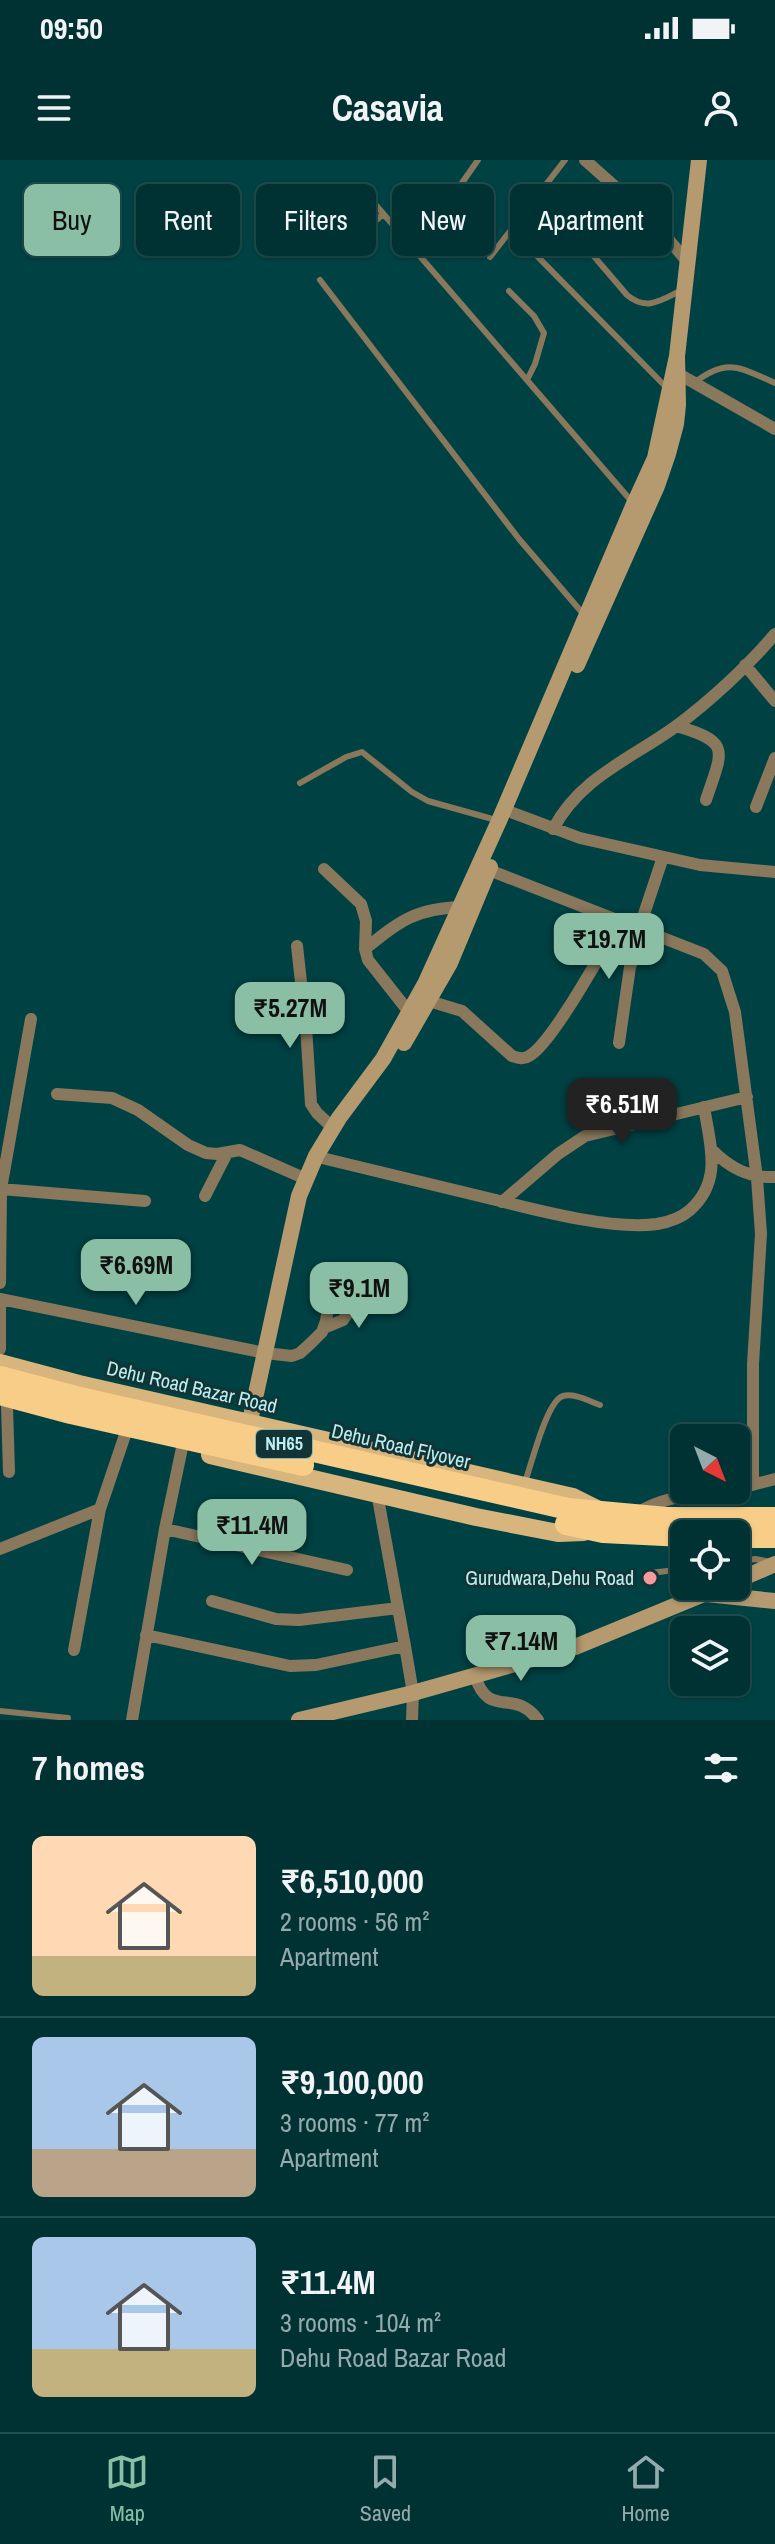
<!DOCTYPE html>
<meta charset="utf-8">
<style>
:root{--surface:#003233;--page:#0e3e3f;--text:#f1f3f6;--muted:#95aaac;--line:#224d4e;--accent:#8abfa5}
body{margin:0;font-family:"Archivo Narrow",sans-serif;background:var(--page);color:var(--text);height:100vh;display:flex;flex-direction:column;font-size:30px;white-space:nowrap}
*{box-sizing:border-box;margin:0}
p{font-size:26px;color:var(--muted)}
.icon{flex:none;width:44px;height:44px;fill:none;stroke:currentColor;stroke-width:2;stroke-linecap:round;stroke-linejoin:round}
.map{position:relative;height:1560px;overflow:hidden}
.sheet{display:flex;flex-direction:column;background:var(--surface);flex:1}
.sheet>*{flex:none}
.hud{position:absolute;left:24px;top:24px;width:728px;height:72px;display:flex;gap:16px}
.needle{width:52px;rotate:138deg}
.fabs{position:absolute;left:670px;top:1264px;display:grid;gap:16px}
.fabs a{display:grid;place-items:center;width:80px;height:80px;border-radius:12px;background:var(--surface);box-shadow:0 2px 6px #0004,0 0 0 2px var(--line);font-size:40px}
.price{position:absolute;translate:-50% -68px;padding:0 18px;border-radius:16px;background:var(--accent);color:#111;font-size:26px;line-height:52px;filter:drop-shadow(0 2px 4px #0008)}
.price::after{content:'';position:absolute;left:50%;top:48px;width:24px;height:18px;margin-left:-12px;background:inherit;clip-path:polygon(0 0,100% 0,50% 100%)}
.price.current{background:#222;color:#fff}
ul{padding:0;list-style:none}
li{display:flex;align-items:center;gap:24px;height:200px;padding:0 32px}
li+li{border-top:2px solid var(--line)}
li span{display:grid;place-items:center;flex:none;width:224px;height:160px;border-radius:12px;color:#555}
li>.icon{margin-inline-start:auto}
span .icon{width:96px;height:96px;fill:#fffc;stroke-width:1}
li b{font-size:34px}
h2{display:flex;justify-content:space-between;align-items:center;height:96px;padding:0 32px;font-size:34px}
.pill{padding:0 28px;border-radius:12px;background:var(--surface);box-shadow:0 2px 6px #0004,0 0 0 2px var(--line);font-size:28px;line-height:72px}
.pill.current{background:var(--accent);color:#111}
.status{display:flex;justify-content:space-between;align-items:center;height:56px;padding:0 40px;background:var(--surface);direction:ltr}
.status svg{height:22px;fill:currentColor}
header{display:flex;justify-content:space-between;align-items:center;height:104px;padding:0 32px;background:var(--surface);font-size:36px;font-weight:800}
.tabs{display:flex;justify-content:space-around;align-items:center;height:112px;border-top:2px solid var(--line);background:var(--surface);font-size:22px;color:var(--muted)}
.tabs a{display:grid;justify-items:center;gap:4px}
.tabs .current{color:var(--accent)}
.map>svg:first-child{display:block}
</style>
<div class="status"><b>09:50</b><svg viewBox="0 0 49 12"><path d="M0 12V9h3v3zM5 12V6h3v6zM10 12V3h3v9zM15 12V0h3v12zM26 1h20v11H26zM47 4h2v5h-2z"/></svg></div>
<header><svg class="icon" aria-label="menu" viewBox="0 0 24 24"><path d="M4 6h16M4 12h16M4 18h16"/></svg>Casavia<svg class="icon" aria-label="person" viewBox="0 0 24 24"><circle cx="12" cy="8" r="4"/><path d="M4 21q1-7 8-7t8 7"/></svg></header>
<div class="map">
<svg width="775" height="1560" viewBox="0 0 775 1560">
<rect width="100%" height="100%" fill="#004244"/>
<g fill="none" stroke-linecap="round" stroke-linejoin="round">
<path stroke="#89785c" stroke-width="6" d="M539 32 627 135C646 151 660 141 680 131
M374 43 633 343
M443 50 478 0
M344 90 383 54
M534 93 666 227
M490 97 565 0
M320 120 519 379 585 456
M509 131 534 156 544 173 535 204 527 220
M694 223C728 197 740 208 775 223
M300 623 346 597 362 592 412 632 428 641 496 660
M525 1322C531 1306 547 1240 563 1236 574 1233 589 1241 600 1245
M736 1402 755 1399 772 1402
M650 1413 684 1409
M0 1551 68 1558"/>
<path stroke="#89785c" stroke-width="12" d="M585 0 648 56 687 101
M677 213 775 269
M745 505 775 541
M676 566C733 582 722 591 706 640
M756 647 775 598
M513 653 580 678 700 705 775 712
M553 669C581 617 629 600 675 567 709 542 747 507 775 474
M324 709 361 744 366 761 365 789 368 800 409 852
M489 710 704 794 722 811 735 852 757 1018 761 1074 753 1204V1325
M639 769 663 697
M297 786 306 867 311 944 317 953 333 968
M365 789C400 761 414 749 460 747
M429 841 462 851 512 896C518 898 523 900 529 896 552 884 604 788 620 761
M619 883 630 807 644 771
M57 934 112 938 138 950 188 985 206 993 217 994 240 990 306 1019
M712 990C730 1008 749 1018 775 1017
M322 998C382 1012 441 1027 500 1041 543 1052 615 1070 657 1064 669 1062 681 1058 690 1050 723 1021 710 984 704 947
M1 1029 145 1041
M205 1036 227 993
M502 1042 558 994 585 976 747 937
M0 1123 1 1029 31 859
M0 1139 265 1193 292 1196 300 1193 311 1183 322 1172 326 1161 332 1124
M0 1145V1189
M324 1168 343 1160 363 1132
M7 1246 9 1312
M736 1329 775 1319
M377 1333 405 1486 413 1533 412 1560
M639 1352C668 1334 698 1336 730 1330
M165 1369 347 1410
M0 1389 100 1349
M212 1441 276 1459 299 1460 398 1448
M146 1475 290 1506 316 1505 405 1486
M74 1490 100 1349 125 1275
M475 1516C489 1560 514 1527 538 1560
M132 1560 165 1369 182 1288"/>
<path stroke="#b59a6f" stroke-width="16" d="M577 505 657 326 668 294 676 264 678 245 677 196 699 0
M404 883 450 803 490 707
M247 1275 299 1036 316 996 339 958 383 899 425 824 499 661 634 344 655 298 677 196
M736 1421 775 1404
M706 1434 775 1441
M299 1560 413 1533 575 1487 723 1426"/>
<path stroke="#d8b57c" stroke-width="18" d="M0 1203 79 1224 573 1337 599 1350
M210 1295 476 1357 558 1373 584 1372"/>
<path stroke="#f7cd88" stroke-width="22" d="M568 1349 667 1358H775
M566 1364 603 1372 684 1376
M736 1377H775"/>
<path stroke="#f7cd88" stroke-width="22" d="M0 1217 76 1237 568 1349
M0 1234 71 1253 303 1305"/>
</g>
<circle fill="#f59b9b" stroke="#123436" stroke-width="3" cx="650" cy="1418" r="8"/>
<g text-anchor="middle" stroke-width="6" stroke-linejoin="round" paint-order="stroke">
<rect fill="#123436" stroke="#8ab6b8" stroke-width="2" x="256" y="1270" width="56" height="28" rx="6"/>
<g font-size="18" font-weight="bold" fill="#bdeef0">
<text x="284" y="1290">NH65</text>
</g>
<g font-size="20" fill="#bdeef0" stroke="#123436">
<text transform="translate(192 1227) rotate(13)" y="7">Dehu Road Bazar Road</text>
<text transform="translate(401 1286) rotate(13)" y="7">Dehu Road Flyover</text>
</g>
<g font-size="20" fill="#bdeef0" stroke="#123436" text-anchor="end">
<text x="634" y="1425">Gurudwara,Dehu Road</text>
</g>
</g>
</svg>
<div class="fabs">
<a><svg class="needle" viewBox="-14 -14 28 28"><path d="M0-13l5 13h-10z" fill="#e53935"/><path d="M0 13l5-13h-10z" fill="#95aaac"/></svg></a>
<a><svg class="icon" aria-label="locate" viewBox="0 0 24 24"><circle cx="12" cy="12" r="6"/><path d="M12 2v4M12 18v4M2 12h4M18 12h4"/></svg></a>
<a><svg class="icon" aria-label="layers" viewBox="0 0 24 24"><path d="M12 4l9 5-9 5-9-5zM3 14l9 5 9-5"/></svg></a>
</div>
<b class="price" style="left:609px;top:821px">₹19.7M</b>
<b class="price" style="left:290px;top:890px">₹5.27M</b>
<b class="price current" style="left:622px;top:986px">₹6.51M</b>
<b class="price" style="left:136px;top:1147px">₹6.69M</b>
<b class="price" style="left:359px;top:1170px">₹9.1M</b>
<b class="price" style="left:252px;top:1407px">₹11.4M</b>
<b class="price" style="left:521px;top:1523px">₹7.14M</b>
<div class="hud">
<a class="pill current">Buy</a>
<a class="pill">Rent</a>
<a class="pill">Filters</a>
<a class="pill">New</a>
<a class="pill">Apartment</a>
</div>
</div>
<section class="sheet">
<h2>7 homes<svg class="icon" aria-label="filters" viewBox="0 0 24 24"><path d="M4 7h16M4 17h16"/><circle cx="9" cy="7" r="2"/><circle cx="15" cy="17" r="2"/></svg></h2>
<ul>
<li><span style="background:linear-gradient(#ffd9b3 75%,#c2b280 0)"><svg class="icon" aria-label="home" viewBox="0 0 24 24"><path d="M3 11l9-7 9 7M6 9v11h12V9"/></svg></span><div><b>₹6,510,000</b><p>2 rooms · 56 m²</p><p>Apartment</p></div></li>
<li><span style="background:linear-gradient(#a9c7e8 70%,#b9a48a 0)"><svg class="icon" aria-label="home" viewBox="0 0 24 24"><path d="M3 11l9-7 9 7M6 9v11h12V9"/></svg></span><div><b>₹9,100,000</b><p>3 rooms · 77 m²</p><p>Apartment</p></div></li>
<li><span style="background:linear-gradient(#a9c7e8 70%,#c2b280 0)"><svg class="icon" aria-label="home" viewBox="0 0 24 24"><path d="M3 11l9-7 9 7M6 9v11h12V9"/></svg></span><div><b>₹11.4M</b><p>3 rooms · 104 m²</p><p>Dehu Road Bazar Road</p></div></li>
</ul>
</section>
<nav class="tabs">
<a class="current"><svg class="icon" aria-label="map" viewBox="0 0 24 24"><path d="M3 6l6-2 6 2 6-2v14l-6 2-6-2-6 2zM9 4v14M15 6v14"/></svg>Map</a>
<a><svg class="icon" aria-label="saved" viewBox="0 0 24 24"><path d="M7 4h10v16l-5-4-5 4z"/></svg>Saved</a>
<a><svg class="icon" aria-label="home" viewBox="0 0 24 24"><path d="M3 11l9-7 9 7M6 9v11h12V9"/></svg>Home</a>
</nav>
